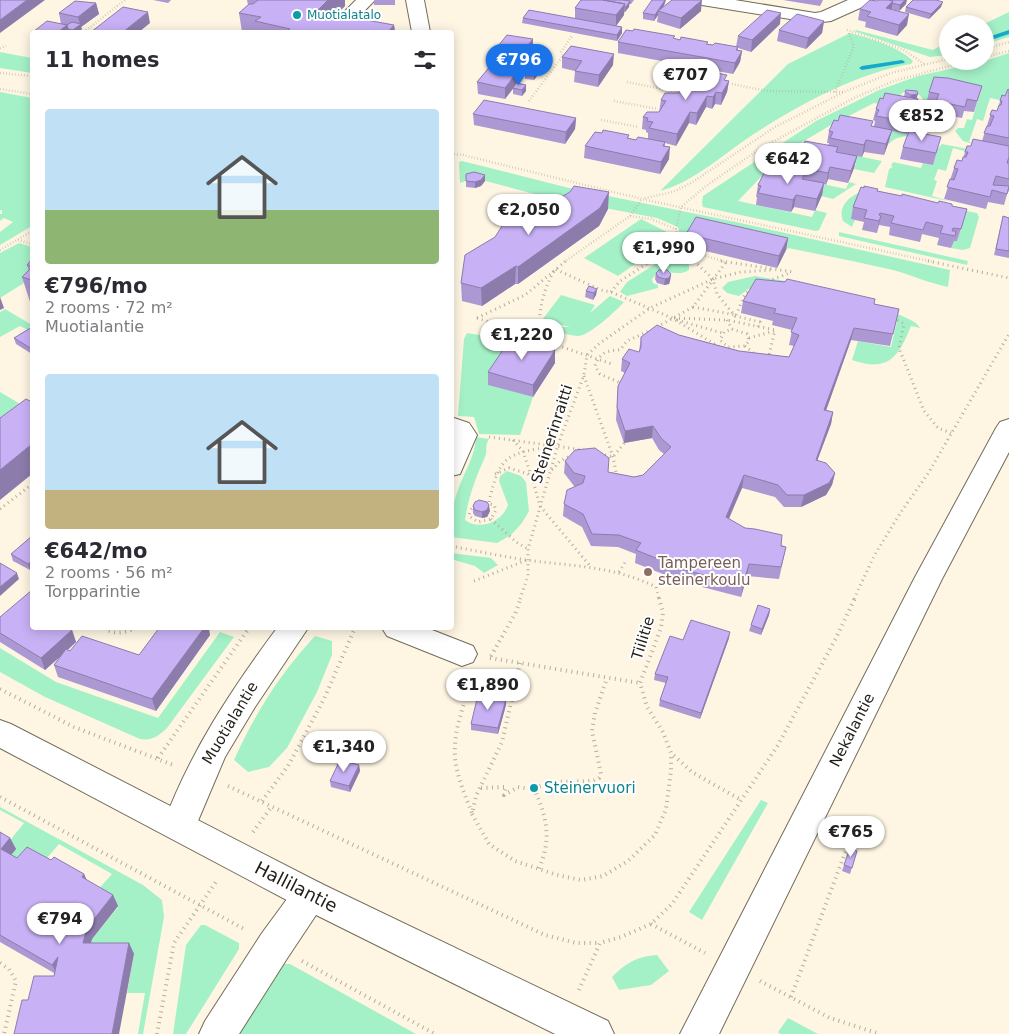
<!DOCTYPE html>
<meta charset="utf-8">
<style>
:root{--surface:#fff;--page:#f7f7f7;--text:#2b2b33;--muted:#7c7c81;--accent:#1a73e8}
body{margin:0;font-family:"DejaVu Sans",sans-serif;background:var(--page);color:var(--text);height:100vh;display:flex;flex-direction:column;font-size:19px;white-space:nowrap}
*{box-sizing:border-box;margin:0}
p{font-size:16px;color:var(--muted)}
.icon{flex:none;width:28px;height:28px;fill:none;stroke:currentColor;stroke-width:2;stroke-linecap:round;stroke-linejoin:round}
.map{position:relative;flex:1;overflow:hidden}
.panel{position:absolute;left:30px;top:30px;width:424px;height:600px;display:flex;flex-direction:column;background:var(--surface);border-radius:5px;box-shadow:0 2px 12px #0003}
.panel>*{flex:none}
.tools{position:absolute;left:939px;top:15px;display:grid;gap:10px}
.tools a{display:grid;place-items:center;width:55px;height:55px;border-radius:50%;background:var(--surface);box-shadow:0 2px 12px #0003;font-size:25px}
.price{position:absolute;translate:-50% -42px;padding:0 11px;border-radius:18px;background:#fff;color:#222;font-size:16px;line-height:32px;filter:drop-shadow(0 1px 2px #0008)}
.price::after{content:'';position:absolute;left:50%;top:30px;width:15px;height:11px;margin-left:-8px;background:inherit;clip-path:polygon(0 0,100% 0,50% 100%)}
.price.on{background:var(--accent);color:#fff}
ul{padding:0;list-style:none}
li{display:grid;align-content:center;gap:10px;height:265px;padding:0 15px}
li span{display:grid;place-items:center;height:155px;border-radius:5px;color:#555}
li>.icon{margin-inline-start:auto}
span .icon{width:90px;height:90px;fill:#fffc;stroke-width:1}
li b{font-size:21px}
h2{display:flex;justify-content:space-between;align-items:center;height:60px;padding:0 15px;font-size:21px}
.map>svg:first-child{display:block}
</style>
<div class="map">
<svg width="1009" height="1034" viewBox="0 0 1009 1034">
<rect width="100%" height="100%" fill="#fef6e3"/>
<path fill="#a5f1c7" d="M1009 12V37L985 44 984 24Z
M856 30 933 50 947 42V55L930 57 854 31Z
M850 33C868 38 900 47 913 61L911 64C858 72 790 109 745 140 719 158 691 183 660 191L788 64Z
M0 52 32 58V73L0 68Z
M1009 53V102L990 98 983 121 977 119 969 142 985 145 987 148 963 141 955 131 958 128H964L967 119 972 120 981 90 934 81 925 106 920 102 923 99C918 92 910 91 902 93L899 97 929 113 874 103 841 120 918 136C906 136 897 135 888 145L891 136 831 125 799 144 882 161 874 173 854 169 856 163 789 150 766 172 846 189 849 182 856 184 833 199 821 196 823 190 761 177 738 201 812 217 815 210 827 213 819 230 816 231 703 207 702 203 703 196 816 121 879 90 918 76 985 61Z
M0 92 32 98V226L0 245V232L13 222 4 218 0 221V214H2V210H0Z
M942 144 1009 157V163L953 148 946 171 938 169 934 180 937 181 932 196 952 202 885 187 889 169 893 167 891 166 893 162 921 168 923 163 933 165 938 148Z
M462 161 569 188 736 222 950 270 948 287C928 283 912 275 893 270 858 262 823 255 788 248L786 250 679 232 678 227 657 218 584 204H572L474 178 460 183 459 162Z
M865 191 851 219 855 220 852 227 843 221C837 206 851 194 865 191Z
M966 211 977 213 979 217 970 248 963 250 951 248 952 244 950 240 957 241Z
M641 219 675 236 618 276 584 258Z
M839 232 968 261 967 265 839 236Z
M19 243 32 247V278L0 298V253Z
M668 256H679L689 263V270C677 278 663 266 652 279L653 283 658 285V288L627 296 620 292 627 282Z
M755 276 817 286 814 292C833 297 915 313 920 328L911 326C899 356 889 373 852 360L858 341 891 347 897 321 751 287 739 296 727 293 722 288 728 282Z
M561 295 595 305 590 313 610 296 624 302C616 311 589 336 578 336 572 336 564 333 558 332L561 327H570L542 320Z
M5 309 32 325V332L20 326 0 337V312Z
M467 333 514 341 488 384 533 397 520 435 479 434 474 417 458 416 464 339Z
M0 392 22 405 0 421Z
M476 437 489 439C484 447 488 450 485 457 476 477 468 498 465 520 480 531 502 522 508 505L499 481 500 476 507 471 521 476 526 482 529 511 522 523 511 535 497 543 451 537C451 520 452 505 458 490 464 472 475 457 476 437Z
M451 553 491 558 498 565 484 573 475 566 451 559Z
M220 632 234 637 167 728C158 736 153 741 140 739L45 697 0 672V648L56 682 158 718Z
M315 636 332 641V655L317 692 287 748 269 767 248 772 234 760C256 712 279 675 315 636Z
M761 800 768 803 702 920 689 912Z
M0 807 143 885 162 900 164 917 143 1034H138L145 993H127L134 954H88L92 939 118 907 95 893 112 874 59 844 42 864 7 860V844L24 823 0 810Z
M201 925H205L239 943V949L186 1034H173L186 945Z
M657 955 669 971 651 985 619 990 612 977C626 963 637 956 657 955Z
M284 964H290L416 1034H240L279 967Z
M788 1018 818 1034H780L778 1032Z"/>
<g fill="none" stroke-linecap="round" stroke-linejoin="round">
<path fill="#17a9cc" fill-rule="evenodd" d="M1009 30V34L985 42V38Z
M902 60 905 62 904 63 862 70 859 68 862 66Z"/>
<defs>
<path id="minor" d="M356 0H375L347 29 341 30 335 29 332 25 335 21Z
M406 0H424L430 32H412Z
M693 0H735L815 13 821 12 848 0H872L869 4 831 21 815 23 702 5 696 4Z
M451 417 469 423 477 435 460 474 451 476Z
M277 628H308L255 707 225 757 192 835 180 840 168 835 163 825C190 752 231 690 277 628Z
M382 628H427L473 646 477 654 473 662 462 666 387 636Z
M310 879 322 884 327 895 322 906 288 957 239 1034H199L205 1021 262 933 298 884Z"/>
<path id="major" d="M1009 419V452L942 579 719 1034H680L914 579 996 428 1000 422Z
M0 720 11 724 322 884 608 1021 614 1034H555L298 906 0 748Z"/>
</defs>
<use href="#minor" stroke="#736c5b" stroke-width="2"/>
<use href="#major" stroke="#736c5b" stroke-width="2"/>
<path stroke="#b3ad9e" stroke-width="2.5" stroke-dasharray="0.5 2.5" stroke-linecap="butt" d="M847 30 904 50 924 64
M84 32 125 0
M0 48 6 46
M985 49 1009 42
M561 52 572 36
M985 57 1009 51
M0 73 32 76
M627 82 678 92
M732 84 767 91 843 92
M0 89 32 94
M835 92 854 46 848 31
M529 101 565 53
M614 101 658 109
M601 120 639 127
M451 154 463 155 642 199 934 262
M451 163V254
M645 198 673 192 691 183 775 127 844 92 891 73 948 59
M630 216 651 219 676 229
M18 240 32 244
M0 250 32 231
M564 262 630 216 642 199
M649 262 673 246 726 262
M695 262 673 246 677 236 676 229 681 207 706 186 761 148 854 98 894 81 968 61"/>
<path stroke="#b3ad9e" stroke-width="3" stroke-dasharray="1 4" stroke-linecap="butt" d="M694 261 713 279 717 294 735 316 760 322 758 327
M721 261 793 272
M928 261 1009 278
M768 281 790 273
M611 292 619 282 651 261
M693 307 736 315
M736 315 745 294 752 288
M477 318 525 295 566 261
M477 318 612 364
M674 318 727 320 775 330
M893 318 904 324 899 348 924 411 938 428 951 433
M677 320 722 333
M727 320 732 329
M657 327 693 307 726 262
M732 329 747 334 749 341 745 346 728 347 720 340 724 332Z
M749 338 774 331
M541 340C537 313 542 293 555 269L601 290 611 292 672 318 721 348
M745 346 756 355
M768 359 775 330
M584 376 613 457 617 477
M623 384 600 374 595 366C599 353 608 350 620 350L627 341 651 330
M489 437 584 450
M513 440 523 451 532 478
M605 455 613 457 626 441
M552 470 560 461 570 456
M495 474 509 468 528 474 533 481 540 506 590 566
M481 502 494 505 496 510 491 519 478 522 469 516C470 508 475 505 481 502Z
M489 502C500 454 507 454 553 446
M0 509 31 485
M491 519 516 542 528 549
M451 546C476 551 501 556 526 560 571 566 614 566 656 587L659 599
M619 572 626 561
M474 581 527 560
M520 599 528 576V549L558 445 584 375 587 355 600 343 650 308 713 279 741 272 772 270
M854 599 874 556 901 512 929 472 1009 334"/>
<path stroke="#b3ad9e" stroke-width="4" stroke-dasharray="1 4.5" stroke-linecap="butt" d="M659 598 663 613 661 628 640 683 647 707 663 732 671 753 692 772 741 800
M104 628C114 635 125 633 136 628
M240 628 248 630
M491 656 515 614 521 598
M490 658 640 683
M520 663 502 742 476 796 472 814 489 844 515 861 557 875 581 880 603 876 628 861 655 835 666 809 671 771V753
M472 679C464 704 453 731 455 758 457 777 465 795 472 813
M0 689 74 727 173 765
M158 758 249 628
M228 786 545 935 576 943H600
M481 788 506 787 504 795 518 787 531 789 553 782 593 781 599 778 601 774 592 731 595 713 607 678
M534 788C547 819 552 837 539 869
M0 797 246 930
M262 801 288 766 324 699 355 628
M253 832 272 806
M651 924 705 953
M302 961 435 1034
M0 963 9 969 16 981 4 1034
M760 981 830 1018 880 1034
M579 990 600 943 621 937 651 924 672 904 778 745 836 638 855 598
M791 997 848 845
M157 1034 174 943 218 879"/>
<use href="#minor" fill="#fff" fill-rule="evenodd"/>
<use href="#major" fill="#fff" fill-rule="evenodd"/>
</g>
<path fill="#ac98d3" d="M153 0H171L168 3Z
M247 0H345V6L336 15 394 25 395 32H242L239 13 248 5Z
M374 0H395V5H374Z
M580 0H634L631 4H629V7L625 12H624V15L616 26 622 27V33L617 41 522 23 523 18 575 19V8L580 1Z
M783 0H823L820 6Z
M877 1 906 4 899 11 891 9 907 25 897 36 865 27 866 22 858 20 860 9Z
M96 3 99 14 81 27 82 29 78 32H33L61 24 59 13Z
M665 3 663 8 701 11 680 29 657 22 658 15 654 21 643 19V13Z
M906 7H941L929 19 905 12Z
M824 21 822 33 806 49 777 41 779 30Z
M780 24 751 52 738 48V50L742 51 740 62 733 74 618 53V42L674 39 708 42 707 44 713 45 736 47 738 36Z
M533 39 532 51 541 59 538 63 529 62 528 68 537 70V76L534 80 525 79V73L517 83 526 85V91L522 96 513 94V88L505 99 478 94 477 82 494 62V51Z
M562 57 613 65 598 87 574 82 575 71 562 68Z
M726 80 729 81 727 92 721 105 715 104 712 109 706 107 696 125 689 123 676 146 665 143V146L669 159 660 174 584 158 585 146 602 133 629 135 628 138 636 140 648 139V133L646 132V130L642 129 643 117 659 112 661 100 679 93Z
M982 86 974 112 964 111 962 118 934 113 928 132 909 129 907 134 892 131 889 141 884 155 864 152 862 157 837 152 857 156 854 168 848 183 828 179 826 185 824 184 822 195 815 211 794 207 791 212 756 205 757 197H756L758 185 767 174 792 171V170H791L793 158 802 147 828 145 829 143H827L829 131 874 126 875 121 873 120 876 109 883 99 904 97 905 92 918 99 917 104 935 107V105L926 104 929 92Z
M1009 90V192L1008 191 1004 205 988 202 986 209 944 199 954 168 962 161 967 146H971L982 141 992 110 997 111 1002 95 1005 96Z
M473 114 576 118 575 129 565 144 474 125Z
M903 147 938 148 933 165 900 159Z
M466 181H485L481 186 475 188 466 187Z
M877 191 967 209 957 241H954L951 248 937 245 939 238 922 234 920 242 889 235 890 227 879 225 877 233 862 230 864 222 851 219 853 207Z
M608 209 599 226 518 284H515L482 306 462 301 461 283Z
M1003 216 1009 218V258L994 255Z
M686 234 788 238 786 250 777 268 684 246Z
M32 259V308L22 277 29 271 27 265Z
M656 273 671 274 670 281 669 284 664 285 657 283 655 279Z
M597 289 596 295 593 300 585 297 586 291Z
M743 301 874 304 899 309 890 346 851 340 826 410 833 412 831 424 817 460 835 473 832 485 826 495 801 507H784L775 497 742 488 729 519 745 528 786 547 779 579 747 576 741 597 683 582 635 563 636 554 618 547 591 546 582 527 563 516 564 504 576 486H574L564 473 565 461 608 472 634 477 643 475 664 454 659 450 652 438 624 443 616 420 618 386 625 373 621 371 622 359 639 352 641 337 679 335 739 351 789 357 794 346 789 345 792 330 772 325 773 321 741 313Z
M32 327V354L16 344 14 338Z
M555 363 533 397 488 385V372Z
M473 506 490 511 487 517 482 518 475 516 473 513Z
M32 536 30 570 13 561 11 554Z
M770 609 769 615 761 635 749 631 751 625Z
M0 617 32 628 72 630 76 642 68 650 70 651 139 655 210 635 156 711 58 677 54 665 60 657 45 670 0 642Z
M729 638 700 719 659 706 660 700 666 683 654 680 655 674 683 640Z
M506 705 498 734 471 730V724Z
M359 765 360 771 350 792 331 787 330 781Z
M0 832 10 838 16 849 11 855 17 858 51 860 84 874 87 881 113 895 118 906 92 939 91 943H129L134 954 28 1000 54 976V973L0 942Z
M850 848 857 851 850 874 842 871Z"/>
<path fill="#8c7cac" d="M27 0H45L0 33V20Z
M328 0H345V6L319 32 317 11Z
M665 0H666L665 3 660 12 658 11V15L654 21 655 15Z
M702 0 701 11 680 29 681 18Z
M905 0H907L906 4 899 11 900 5Z
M630 1 629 7 625 12 626 7Z
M893 1 891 12 886 8Z
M943 2 941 7 929 19 931 14Z
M96 3 99 14 81 27 82 29 78 32H73V30L80 24 78 17Z
M625 4 624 15 616 26V15Z
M148 12 150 23 139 32H123Z
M781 13 780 24 751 52 752 40Z
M909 14 907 25 897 36 899 25Z
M824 21 822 33 806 49 808 38Z
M67 25 69 32H58Z
M394 25 395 32H388Z
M622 27V33L617 41V35Z
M533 39V50L520 66V55Z
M742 51 740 62 733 74 735 63Z
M541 53V59L538 63V58Z
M614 54 613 65 598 87 599 75Z
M529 57V68L505 99V88Z
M537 70V76L534 80V75Z
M729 81 727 92 721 105 722 93Z
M526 85V91L522 96V90Z
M716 92 715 104 712 109 713 97Z
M918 94 916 100 909 101 911 95Z
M707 96 706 107 696 125 697 113Z
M935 107 932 119 928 132 930 121Z
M690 112 689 123 676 146 677 134Z
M576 118 575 129 565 144 566 132Z
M892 130 889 141 884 155 886 144Z
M866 140 864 152 862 157 864 145Z
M670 147 669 159 660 174 661 162Z
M857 156 854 168 848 183 851 171Z
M830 167 828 179 826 185 828 173Z
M485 175V181L481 186 475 188V182Z
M824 183 822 195 815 211 817 199Z
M609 192 608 209 599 226 518 284V267Z
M796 195 794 207 791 212 793 200Z
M881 216 878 228 877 233 879 221Z
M788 238 786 250 777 268 779 256Z
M516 266 515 284 482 306 481 288Z
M671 274 670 281 669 284 664 285 665 279Z
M597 289 596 295 593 300 594 293Z
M0 297 4 308 0 310Z
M854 328 851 340 822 422 824 410Z
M555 350V363L533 397V385Z
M833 412 831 424 813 472 816 460Z
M653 426 652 438 624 443 625 431Z
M32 444V474L0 500V470Z
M835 473 832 485 826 495 801 507 804 495Z
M744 475 742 488 724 529 726 517Z
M489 505 490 511 487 517 482 518V512Z
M32 561V569L30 570 28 564Z
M749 564 747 576 741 597 743 585Z
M17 573 19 579 0 596V587Z
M770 609 769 615 761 635 762 629Z
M204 628H209L210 635 156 711 152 699Z
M72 630 76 642 45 670 41 658Z
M730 632 729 638 700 719 701 713Z
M506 699V705L498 734V728Z
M359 765 360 771 350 792 349 786Z
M10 838 16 849 7 860 1 849Z
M84 874 89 885 82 877Z
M113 895 118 906 92 939 88 954 83 943 87 928Z
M129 943 134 954 119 1034H112Z
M58 957V975L52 965Z"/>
<path fill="#c8b1f5" stroke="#8c7cac" d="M0 0H27L0 20Z
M258 0H328L317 11 394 25 388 32H285L290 29 255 21 261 17 239 13 249 4H253Z
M581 0H603L625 4 616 15 575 8Z
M603 0H623L630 1 626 7 624 6 625 4Z
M652 0H665L655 15 643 13Z
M672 0H702L681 18 658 11Z
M870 0 877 1 879 0H889L893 1 886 8 909 14 899 25 867 16 871 12 860 9Z
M889 0H905L900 5 892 3 893 1Z
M913 0H936L943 2 931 14 906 7Z
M75 1 96 3 78 17 59 13Z
M123 7 148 12 123 32H91Z
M529 10 622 27 617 35 523 18Z
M767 10 781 13 752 40 738 36Z
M797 14 824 21 808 38 779 30Z
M47 21 67 25 58 32H33Z
M72 22 81 24 73 30 68 29 67 25Z
M634 29 675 36 673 38 680 40 681 37 708 42 706 44 713 45 715 43 738 47 736 50 742 51 735 63 618 42 626 30 633 31Z
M507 35 533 39 520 55 529 57 505 88 477 82 502 52 494 51Z
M571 46 614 54 599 75 575 71 582 61 562 57Z
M532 51 541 53 538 58 529 56Z
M528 68 537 70 534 75 525 73Z
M700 70 727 75 724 80 729 81 722 93 716 92 713 97 707 96 697 113 690 112 677 134 649 128 653 122 647 121 648 118 643 117 647 112H659L666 101 661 100 665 93H679L690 75 696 76Z
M934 77 948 78 982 86 977 101 967 99 965 107 936 101 939 94 929 92Z
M516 83 526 85 522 90 513 88Z
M1008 89 1009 90V138L984 133 987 126H990L994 116 990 115 992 110 997 111 999 105H1001L1002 101H1000L1002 95 1005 96Z
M906 90 917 91 918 94 911 95 905 92Z
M885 93 918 99 916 104 935 107 930 121 912 117 910 122 876 116 879 110 876 109 880 98 883 99Z
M484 100 576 118 566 132 473 114Z
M840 115 873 121 871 126 892 130 886 144 866 140 864 145 830 138 833 132 829 131 834 120 838 121Z
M603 130 629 135 627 138 636 140 638 137 665 142 663 146 670 147 661 162 585 146 595 132 602 133Z
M909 131 941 137 936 153 903 147Z
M973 139 1009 146V157L1007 163H1009V179L996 176 993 185 1009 186 1007 194 992 190 990 197 947 187 950 179 954 180 958 169 954 168 957 160 962 161 963 157H966L968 152H965L967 146H971Z
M805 141 838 147 836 152 857 156 851 171 830 167 828 173 793 166 796 159 793 158 798 146 802 147Z
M770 167 805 174 802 179 824 183 817 199 796 195 793 200 758 193 761 186 758 185 764 173 767 174Z
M474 172 485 175 481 180 475 182 466 181V174Z
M574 186 609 192 600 208 518 267 516 266 481 288 461 283 465 255 495 237 504 223 542 208 570 192Z
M864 186 878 189 877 191 902 196V194L938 203 939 201 952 204V206L967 209 961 229 953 228 952 231H956L955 236 940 233 943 226 926 222 923 230 891 223 894 216 880 213 879 215 881 216 879 221 864 218 867 210 853 207 861 187 864 188Z
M1003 216 1009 218V251L996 249Z
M696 217 788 238 779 256 686 234Z
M32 259V266L27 265Z
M32 267V280L22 277Z
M659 270H667L671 274 669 278 665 279 658 277 656 273Z
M756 279 785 282 787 279 875 299 874 304 899 309 893 334 854 328 824 410 833 412 816 460 826 463 835 473 829 483 804 495H787L778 485 744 475 726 517 745 528 755 529 782 535 781 546 786 547 781 567 749 564 743 585 685 570 636 550 641 543 619 535 592 534 583 514 564 504 567 490 583 483 585 476 574 473 565 461 575 450 595 448 609 458 608 472 634 477 643 475 671 447 661 438 653 426 625 431 617 407 618 386 630 363 622 359 629 349 639 352 641 347V337L657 325 679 335 739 351 789 357 799 335 791 332 797 318 774 313 776 309 743 301Z
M589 286 597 289 594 293 586 291Z
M32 327V349L14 338Z
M511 338 555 350 533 385 488 372Z
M26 399 32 402V444L0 470V418Z
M479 500 487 502 489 505 487 510 482 512 475 510 473 506 475 502Z
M32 536V561L28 564 11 554Z
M0 563 17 573 0 587Z
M32 590V628H67L72 630 41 658 0 633V617Z
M758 605 770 609 762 629 751 625Z
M691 620 730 632 701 713 660 700 668 677 655 674 670 636 683 640Z
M159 628H204L152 699 54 665 66 649 70 651 82 636 139 655Z
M478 695 506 699 498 728 471 724Z
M340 760 359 765 349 786 330 781Z
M0 832 10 838 1 849 17 858 27 847 51 860 54 857 84 874 82 877 113 895 87 928 83 943H129L112 1034H14L22 1000H28L34 976H54L58 957 52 965 0 935Z
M850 848 857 851 852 868 844 865Z"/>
<g fill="#0f9aa8" stroke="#fff" stroke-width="2">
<circle cx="297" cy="15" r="5"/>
<circle cx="534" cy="788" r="5"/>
</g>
<circle fill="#8d6e63" stroke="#fff" stroke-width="2" cx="648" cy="572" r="5"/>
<g text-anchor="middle" stroke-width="4" stroke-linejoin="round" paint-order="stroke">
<g font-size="12" fill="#0d838f" stroke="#fff" text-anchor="start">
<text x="307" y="19">Muotialatalo</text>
</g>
<g font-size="15" fill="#211e17" stroke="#fff">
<text transform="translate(552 434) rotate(-72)" y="5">Steinerinraitti</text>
<text transform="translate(643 638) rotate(-73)" y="5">Tiilitie</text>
<text transform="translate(230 723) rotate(-59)" y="5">Muotialantie</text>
<text transform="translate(852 730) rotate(-63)" y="5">Nekalantie</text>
</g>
<g font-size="15" fill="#785e54" stroke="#fff" text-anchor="start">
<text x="658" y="568">Tampereen<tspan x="658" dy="17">steinerkoulu</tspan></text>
</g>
<g font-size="15" fill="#0d838f" stroke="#fff" text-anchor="start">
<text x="544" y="793">Steinervuori</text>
</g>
<g font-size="18" fill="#211e17" stroke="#fff">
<text transform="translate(296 887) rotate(27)" y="6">Hallilantie</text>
</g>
</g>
</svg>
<div class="tools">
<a><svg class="icon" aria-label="layers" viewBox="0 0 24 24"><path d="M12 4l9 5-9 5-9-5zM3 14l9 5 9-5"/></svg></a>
</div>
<b class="price on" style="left:519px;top:86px">€796</b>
<b class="price" style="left:686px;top:101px">€707</b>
<b class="price" style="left:922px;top:142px">€852</b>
<b class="price" style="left:788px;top:185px">€642</b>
<b class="price" style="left:529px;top:236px">€2,050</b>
<b class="price" style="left:664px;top:274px">€1,990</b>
<b class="price" style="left:522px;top:361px">€1,220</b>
<b class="price" style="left:488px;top:711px">€1,890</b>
<b class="price" style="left:344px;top:773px">€1,340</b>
<b class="price" style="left:851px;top:858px">€765</b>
<b class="price" style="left:60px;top:945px">€794</b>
<section class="panel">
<h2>11 homes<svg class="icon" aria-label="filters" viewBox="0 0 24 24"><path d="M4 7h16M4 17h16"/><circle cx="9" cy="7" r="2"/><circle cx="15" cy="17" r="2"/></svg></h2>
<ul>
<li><span style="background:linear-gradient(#bfe0f5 65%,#8fb573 0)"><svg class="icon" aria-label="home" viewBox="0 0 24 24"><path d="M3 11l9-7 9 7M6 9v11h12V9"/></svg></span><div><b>€796/mo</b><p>2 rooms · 72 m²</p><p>Muotialantie</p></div></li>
<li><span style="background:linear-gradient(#bfe0f5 75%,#c2b280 0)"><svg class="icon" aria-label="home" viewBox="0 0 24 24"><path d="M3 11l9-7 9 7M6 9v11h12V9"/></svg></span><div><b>€642/mo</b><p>2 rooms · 56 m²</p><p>Torpparintie</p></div></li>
</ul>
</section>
</div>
